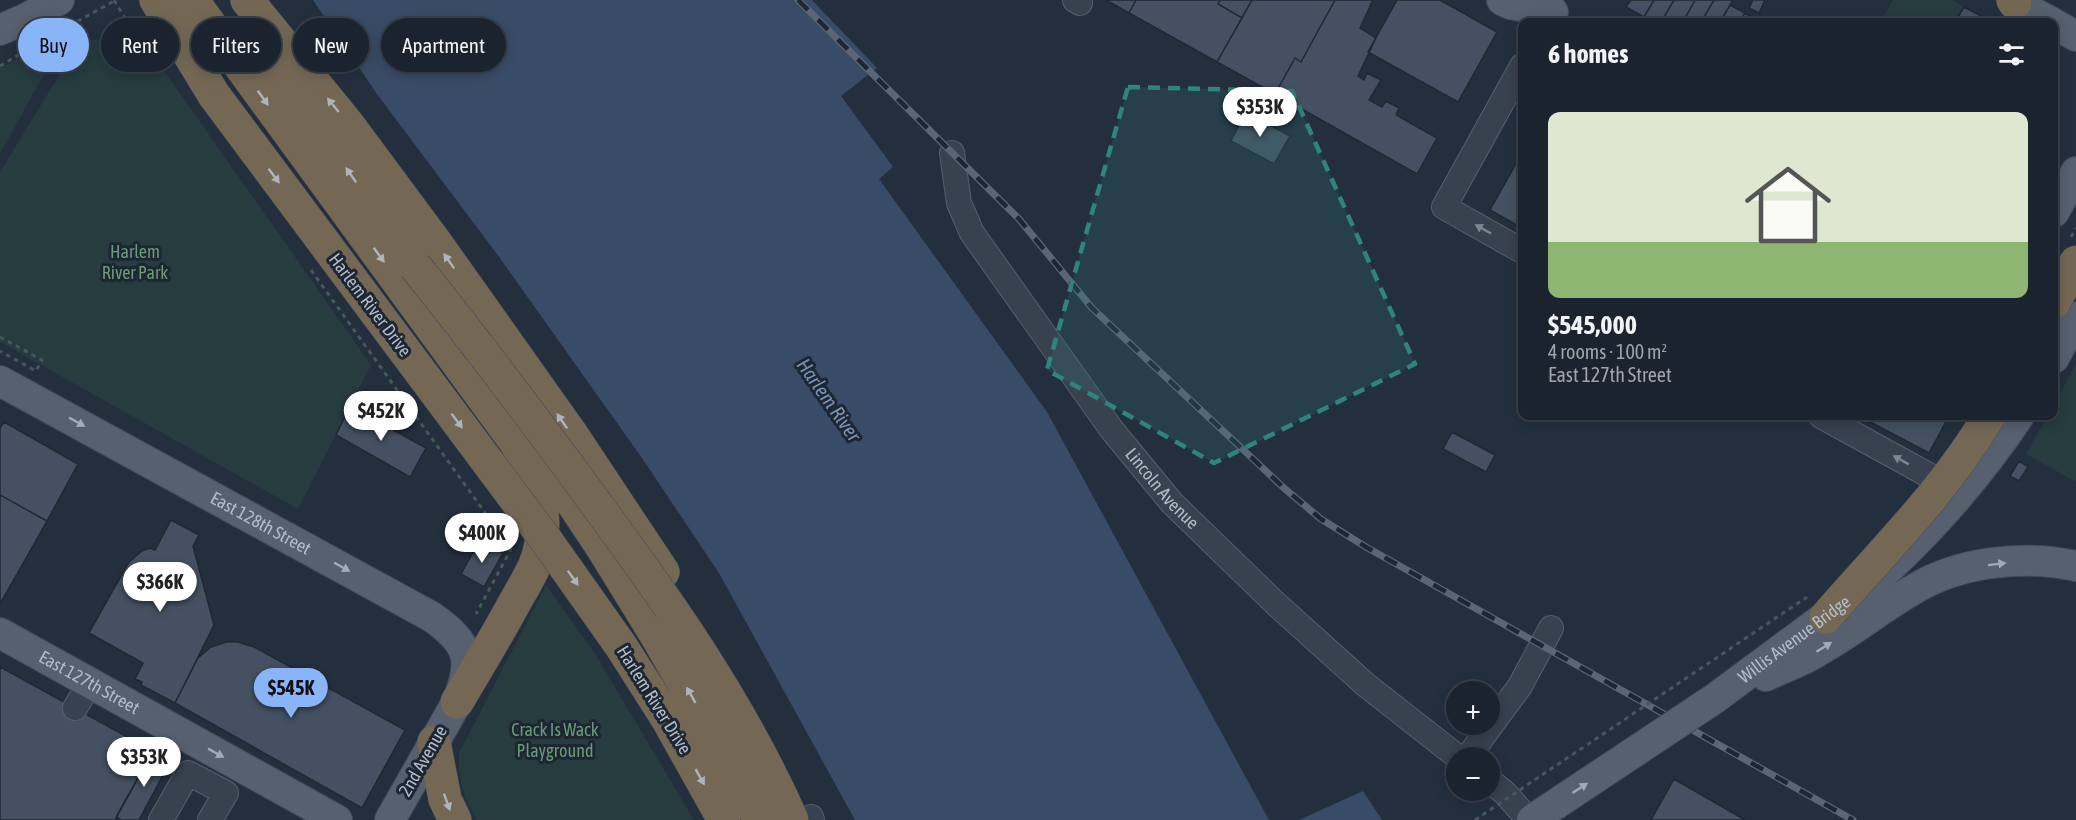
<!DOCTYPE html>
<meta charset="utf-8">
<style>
:root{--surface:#1b232e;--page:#282f3a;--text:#f1f3f6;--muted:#a0a4aa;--line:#39404a;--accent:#8ab4f8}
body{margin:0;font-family:"Asap Condensed",sans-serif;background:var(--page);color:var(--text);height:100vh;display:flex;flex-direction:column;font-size:22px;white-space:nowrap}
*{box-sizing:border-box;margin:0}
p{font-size:20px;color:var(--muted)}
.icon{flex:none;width:33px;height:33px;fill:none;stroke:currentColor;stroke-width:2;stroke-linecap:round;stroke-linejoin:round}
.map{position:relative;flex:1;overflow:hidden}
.sheet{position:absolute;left:1518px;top:18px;width:540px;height:402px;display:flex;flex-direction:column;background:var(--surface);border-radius:12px;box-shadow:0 3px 15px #0003,0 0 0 2px var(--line)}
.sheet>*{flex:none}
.top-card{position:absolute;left:18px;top:18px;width:570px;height:54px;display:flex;gap:12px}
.fabs{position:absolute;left:1446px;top:681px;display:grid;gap:12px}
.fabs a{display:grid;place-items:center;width:54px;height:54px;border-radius:50%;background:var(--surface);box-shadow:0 3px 15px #0003,0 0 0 2px var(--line);font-size:30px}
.price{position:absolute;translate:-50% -51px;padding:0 14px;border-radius:21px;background:#fff;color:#222;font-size:20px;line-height:39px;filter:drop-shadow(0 2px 3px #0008)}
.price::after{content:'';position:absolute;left:50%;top:36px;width:18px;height:14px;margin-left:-9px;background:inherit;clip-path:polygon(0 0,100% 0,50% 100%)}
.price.active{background:var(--accent);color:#111}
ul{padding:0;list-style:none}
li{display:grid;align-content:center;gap:12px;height:318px;padding:0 30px}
li span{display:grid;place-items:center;height:186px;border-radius:12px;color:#555}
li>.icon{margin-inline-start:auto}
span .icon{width:108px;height:108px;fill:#fffc;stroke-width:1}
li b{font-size:26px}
h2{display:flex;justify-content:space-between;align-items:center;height:72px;padding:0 30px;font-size:26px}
.chip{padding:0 21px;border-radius:27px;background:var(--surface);box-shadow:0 3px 15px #0003,0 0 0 2px var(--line);font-size:21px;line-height:54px}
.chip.active{background:var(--accent);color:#111}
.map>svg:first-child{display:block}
</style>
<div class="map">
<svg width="2076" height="820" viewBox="0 0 2076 820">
<rect width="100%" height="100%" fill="#242f3e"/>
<path fill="#263c3f" d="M1893 0H1952L1964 7 1955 22H1880Z
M110 36 133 42 155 58 371 365 298 509 0 342V172L69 59 90 41Z
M40 48 49 65 0 154V68Z
M2076 364V482L2026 454 2047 416H2054V404Z
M546 585 597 657 694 820H477C463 795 458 781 459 753Z"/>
<path fill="#394c67" d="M313 0H812L877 68 841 96 893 167 879 179 1047 412 1269 820H855L719 573 642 458 497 254 377 94Z
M1363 791 1382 820H1299Z"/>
<path fill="#455162" stroke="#1f2835" stroke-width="1.5" d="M1106 0H1136L1129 13Z
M1136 0H1220L1218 4 1242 18 1217 62 1129 13Z
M1220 0H1252L1242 18 1218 4Z
M1252 0H1335L1301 62 1295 58 1275 94 1217 62Z
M1335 0H1373L1360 28 1376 38 1358 76 1364 80 1367 73 1381 80 1369 100 1382 107 1386 101 1399 108 1396 115 1437 138 1417 174 1275 94 1295 58 1301 62Z
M1397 0H1440L1497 32 1458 102 1368 52Z
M1631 0H1654L1644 17 1626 7Z
M1654 0H1674L1661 22H1653L1644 17Z
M1674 0H1695L1683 22H1661Z
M1695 0H1714L1701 22H1683Z
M1714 0H1733L1720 22H1701Z
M1753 0H1765L1759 13 1749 8Z
M1730 5 1745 13 1739 22H1720Z
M1964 7 1981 16 1978 22H1955Z
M1745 13 1758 21 1757 22H1739Z
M1246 112 1290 136 1274 164 1231 141Z
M1522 153V228L1490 210Z
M350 406 426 448 410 477 336 435Z
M1859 416H1949L1929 453Z
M4 422 78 464 47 521 0 495V428Z
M1452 432 1495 455 1486 472 1443 449Z
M2019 461 2028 467 2019 481 2010 476Z
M0 495 47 521 0 604Z
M171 520 199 535 193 546 214 625 175 703 141 685 142 682 135 679 143 663 89 633 129 562 142 551 150 548 155 550Z
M480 540 503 553 484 587 461 574Z
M226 642H238L254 647 405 730 362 808 175 703 198 658 211 647Z
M0 667 153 751 115 820H0Z
M153 751 171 760 139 820H121L116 817Z
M1674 779 1745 820H1651Z"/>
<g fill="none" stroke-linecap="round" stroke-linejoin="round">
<defs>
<g id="minor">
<path d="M1075 0 1080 3"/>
<path d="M1522 66 1444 207 1522 251"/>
<path id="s1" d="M952 153 959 203 972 233 1112 430 1172 503 1275 603 1366 685 1459 758"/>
<path d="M1821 416 1952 488 1954 485"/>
<path d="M75 708 90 683"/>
<path d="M1467 758 1520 686 1551 628"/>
<path d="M1490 781 1505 793 1529 820"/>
<path d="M811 817 812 820"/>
<path d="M161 820 188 773 226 793 210 820"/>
</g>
<g id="major">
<path d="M1502 0 1510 4 1553 12"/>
<path d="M2015 3 2051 22"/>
<path d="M2054 24 2076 36"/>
<path d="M0 30 27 18 59 0"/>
<path d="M2054 212 2076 172"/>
<path d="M2054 358 2076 317"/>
<path id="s2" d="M0 381 432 617C470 644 474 660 457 702L390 820"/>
<path id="s3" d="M0 633 337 820"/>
<path d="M1766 676C1784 667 1804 661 1820 650 1853 631 1883 607 1916 588 1962 561 2024 555 2076 566"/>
<path id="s4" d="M1714 699 1884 573C1935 526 1980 474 2019 416"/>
</g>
<path id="highway" d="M156 0 214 95 372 307
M192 0 514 440C538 478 553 523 534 567 527 582 518 596 510 611 493 642 475 672 457 702
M247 0 350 127 436 243 570 432 663 572
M2013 0 2015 3
M261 48 431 291
M536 448 602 547 655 633
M434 742 445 799 455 820"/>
</defs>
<use href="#minor" stroke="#565f6c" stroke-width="26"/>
<use href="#major" stroke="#414a57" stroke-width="32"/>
<use href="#highway" stroke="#434c59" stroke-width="34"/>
<path stroke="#44595c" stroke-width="3" stroke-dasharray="4.5 4.5" stroke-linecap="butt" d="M114 0 131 28 148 44 167 70
M0 66 38 43
M2071 237 2076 228
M311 270 511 549 476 614
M0 337 42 360 36 371 0 351"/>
<use href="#minor" stroke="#38414e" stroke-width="24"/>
<use href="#major" stroke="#56606e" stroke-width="30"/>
<use href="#highway" stroke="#746855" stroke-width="33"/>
<defs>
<path id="rail" d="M798 0 1019 219 1092 308 1285 489 1321 519 1366 547 1853 820"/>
</defs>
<use href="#rail" stroke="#5a6575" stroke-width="7"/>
<use href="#rail" stroke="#1d2633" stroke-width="4.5" stroke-dasharray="14" stroke-linecap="butt"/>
<defs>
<path id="major-bridge" d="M1532 820 1714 699"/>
<path id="highway-bridge" d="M415 266C476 342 534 419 591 497 666 598 741 704 792 820
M2054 302 2076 262
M372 307 546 540 621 646 668 720 724 820
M1826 617C1883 551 1945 491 1989 416
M655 633 728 760 760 820"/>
</defs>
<use href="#major-bridge" stroke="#414a57" stroke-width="32" stroke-linecap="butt"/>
<use href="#highway-bridge" stroke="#434c59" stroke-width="34" stroke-linecap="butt"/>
<path stroke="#44595c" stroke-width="3" stroke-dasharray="4.5 4.5" stroke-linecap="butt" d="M38 43 116 0
M1475 820 1807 597"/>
<use href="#major-bridge" stroke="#56606e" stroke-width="30"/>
<use href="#highway-bridge" stroke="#746855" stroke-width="33"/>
</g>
<defs><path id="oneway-solid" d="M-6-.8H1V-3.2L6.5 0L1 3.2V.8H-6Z" transform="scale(1.5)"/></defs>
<g fill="#aeb4bd">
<use href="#oneway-solid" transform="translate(263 98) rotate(54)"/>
<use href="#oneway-solid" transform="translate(333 105) rotate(-129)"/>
<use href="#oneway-solid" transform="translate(351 175) rotate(-125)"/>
<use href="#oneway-solid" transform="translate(274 176) rotate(53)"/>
<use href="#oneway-solid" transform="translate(379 255) rotate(54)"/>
<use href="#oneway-solid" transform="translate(449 261) rotate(-125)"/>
<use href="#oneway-solid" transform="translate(457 421) rotate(53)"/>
<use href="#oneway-solid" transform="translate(562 421) rotate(-125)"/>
<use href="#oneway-solid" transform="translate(573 578) rotate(55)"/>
<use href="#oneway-solid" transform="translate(691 695) rotate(-120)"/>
<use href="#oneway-solid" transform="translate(700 777) rotate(61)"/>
<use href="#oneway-solid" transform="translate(447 802) rotate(70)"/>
</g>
<g fill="#7c8592">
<use href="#oneway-solid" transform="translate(1483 229) rotate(-151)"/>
<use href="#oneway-solid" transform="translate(1901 460) rotate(-151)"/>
</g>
<g fill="#a1aab7">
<use href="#oneway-solid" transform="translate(77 422) rotate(29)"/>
<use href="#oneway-solid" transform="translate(1997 564) rotate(-7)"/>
<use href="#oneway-solid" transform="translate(342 567) rotate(29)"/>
<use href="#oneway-solid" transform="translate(1824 647) rotate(-32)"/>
<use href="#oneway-solid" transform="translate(216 753) rotate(29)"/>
<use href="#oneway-solid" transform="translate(1580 788) rotate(-33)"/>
</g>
<path fill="#308480" fill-opacity="0.2" stroke="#308480" stroke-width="4.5" stroke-dasharray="12 8" stroke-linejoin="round" d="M1128 87 1292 91 1415 364 1214 463 1047 370Z"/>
<g text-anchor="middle" stroke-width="6" stroke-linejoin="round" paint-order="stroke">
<g font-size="18" fill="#6b9a76" stroke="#1d2633">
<text x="135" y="258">Harlem<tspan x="135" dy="21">River Park</tspan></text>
<text x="555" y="736">Crack Is Wack<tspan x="555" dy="21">Playground</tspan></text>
</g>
<g font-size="18" fill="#b4bcc9" stroke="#1d2633">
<text transform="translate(370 305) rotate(53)" y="6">Harlem River Drive</text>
<text dy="6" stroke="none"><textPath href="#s1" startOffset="402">Lincoln Avenue</textPath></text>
<text dy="6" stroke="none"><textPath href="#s2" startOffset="297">East 128th Street</textPath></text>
<text dy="6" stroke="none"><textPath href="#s4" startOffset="100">Willis Avenue Bridge</textPath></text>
<text dy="6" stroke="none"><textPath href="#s3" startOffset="102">East 127th Street</textPath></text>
<text transform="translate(654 700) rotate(58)" y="6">Harlem River Drive</text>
<text transform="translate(423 761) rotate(-60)" y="6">2nd Avenue</text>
</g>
<g font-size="20" font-style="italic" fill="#7c92b1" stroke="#1d2633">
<text transform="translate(829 400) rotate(55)" y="7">Harlem River</text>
</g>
</g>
</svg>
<div class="fabs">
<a>+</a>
<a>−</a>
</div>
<b class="price" style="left:1260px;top:138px">$353K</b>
<b class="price" style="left:381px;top:442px">$452K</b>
<b class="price" style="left:482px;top:564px">$400K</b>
<b class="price" style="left:160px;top:613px">$366K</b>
<b class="price active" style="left:291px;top:719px">$545K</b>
<b class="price" style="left:144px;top:788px">$353K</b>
<div class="top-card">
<a class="chip active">Buy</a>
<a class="chip">Rent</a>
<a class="chip">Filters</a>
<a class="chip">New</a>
<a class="chip">Apartment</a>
</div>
<section class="sheet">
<h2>6 homes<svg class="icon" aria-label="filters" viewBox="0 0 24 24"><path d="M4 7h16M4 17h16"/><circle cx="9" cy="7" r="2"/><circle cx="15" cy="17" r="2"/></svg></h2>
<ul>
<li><span style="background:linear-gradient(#dfe7d0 70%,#8fb573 0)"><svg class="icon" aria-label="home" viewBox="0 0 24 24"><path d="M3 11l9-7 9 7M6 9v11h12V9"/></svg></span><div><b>$545,000</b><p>4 rooms · 100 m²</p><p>East 127th Street</p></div></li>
</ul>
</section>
</div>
